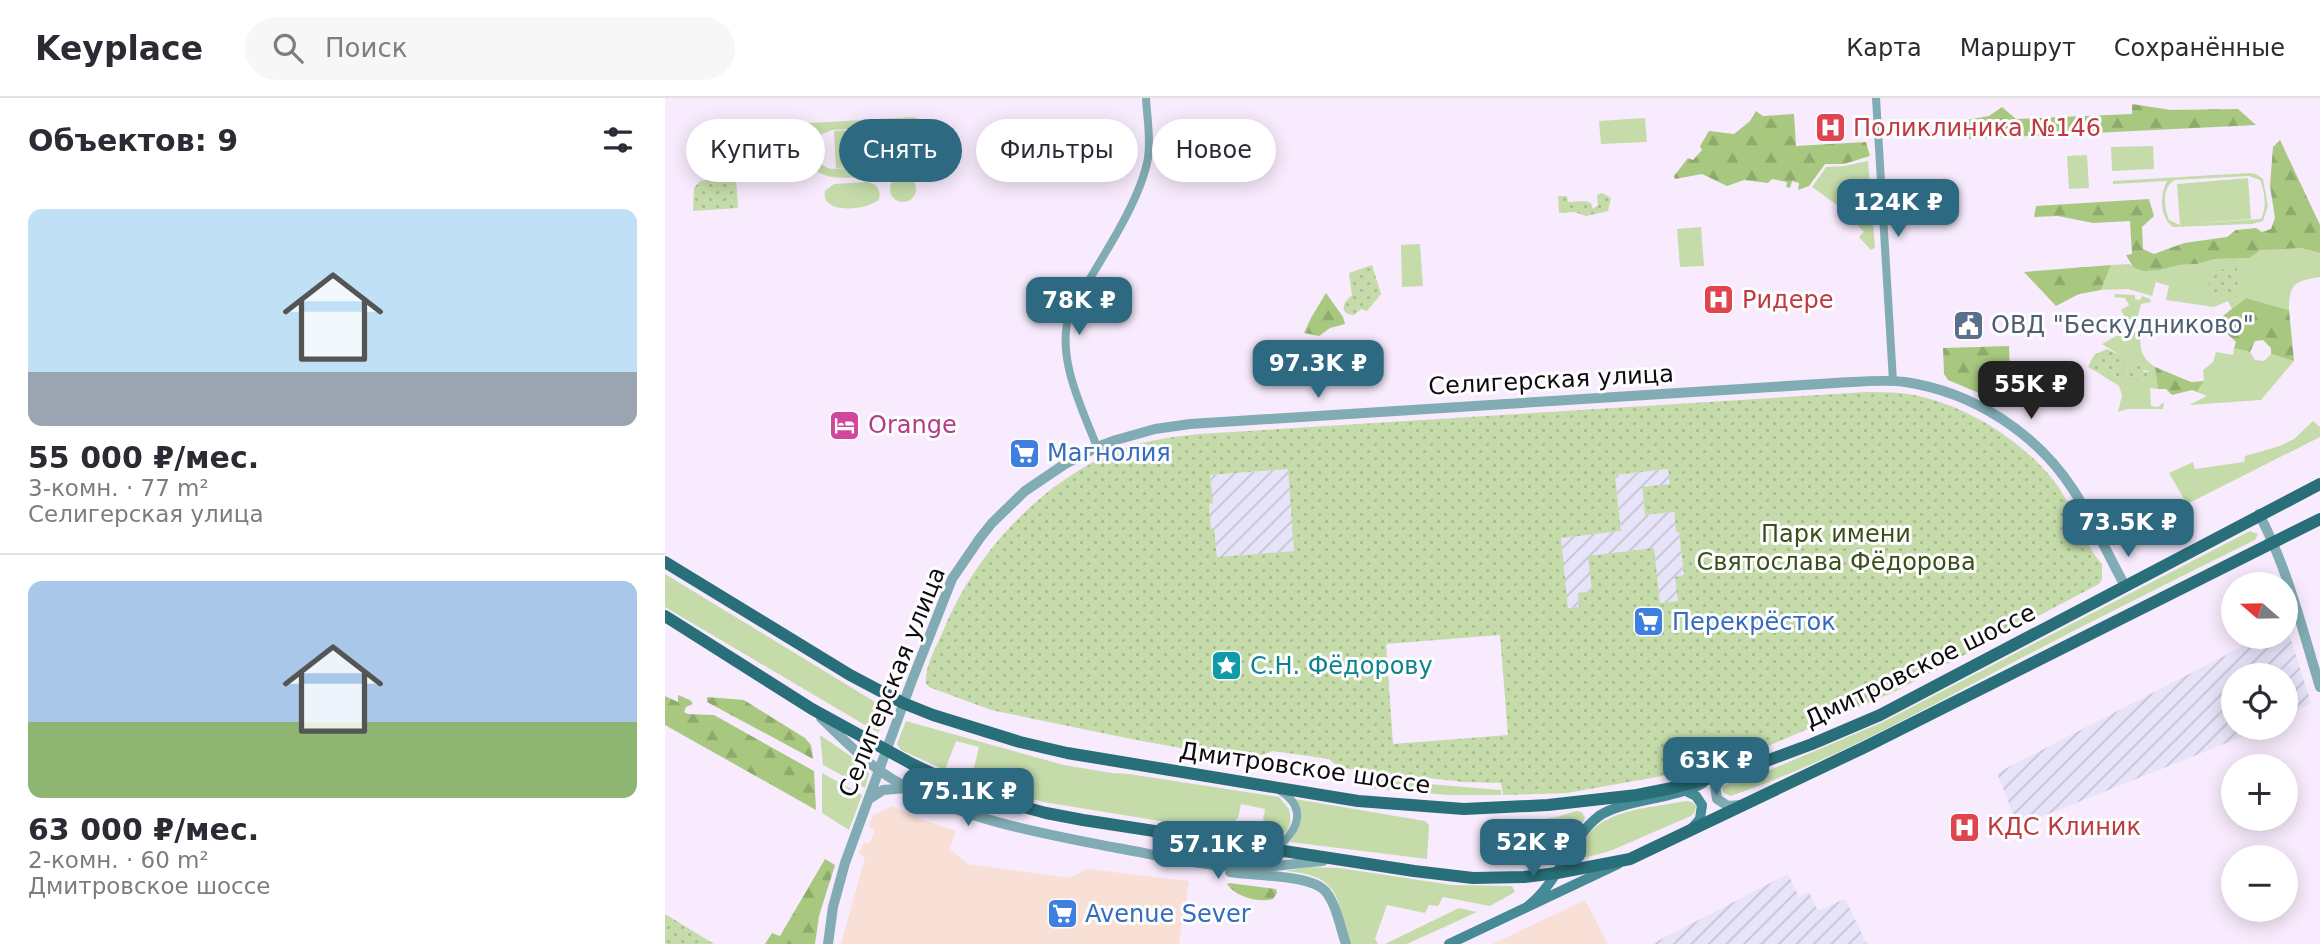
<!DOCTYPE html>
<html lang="ru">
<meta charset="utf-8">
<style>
:root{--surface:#fff;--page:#f7f7f7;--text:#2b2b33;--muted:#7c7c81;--line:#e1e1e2;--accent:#2d6981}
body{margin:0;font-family:"DejaVu Sans",sans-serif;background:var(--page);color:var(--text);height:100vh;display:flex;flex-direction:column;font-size:26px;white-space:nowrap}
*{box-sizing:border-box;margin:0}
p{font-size:23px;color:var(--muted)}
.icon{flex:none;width:38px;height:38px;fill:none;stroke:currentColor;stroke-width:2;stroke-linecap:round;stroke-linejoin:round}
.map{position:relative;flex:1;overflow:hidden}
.side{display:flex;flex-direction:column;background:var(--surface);width:665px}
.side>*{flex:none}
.guide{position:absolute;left:21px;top:21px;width:665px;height:63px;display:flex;gap:14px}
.needle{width:46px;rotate:290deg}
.buttons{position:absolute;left:1556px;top:474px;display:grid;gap:14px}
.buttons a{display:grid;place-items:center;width:77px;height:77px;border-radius:50%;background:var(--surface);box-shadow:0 4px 18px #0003;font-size:35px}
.price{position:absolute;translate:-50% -60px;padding:0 16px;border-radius:14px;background:var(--accent);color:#fff;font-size:23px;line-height:46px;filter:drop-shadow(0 2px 4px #0008)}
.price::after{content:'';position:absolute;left:50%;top:42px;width:21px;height:16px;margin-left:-10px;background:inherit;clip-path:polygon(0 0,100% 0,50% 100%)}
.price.active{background:#222;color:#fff}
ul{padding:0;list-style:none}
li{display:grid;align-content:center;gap:14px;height:371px;padding:0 28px}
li+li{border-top:2px solid var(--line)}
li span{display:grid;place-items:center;height:217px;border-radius:14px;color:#555}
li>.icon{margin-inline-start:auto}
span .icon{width:126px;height:126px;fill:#fffc;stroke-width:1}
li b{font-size:30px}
h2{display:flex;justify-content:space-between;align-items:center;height:84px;padding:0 28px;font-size:30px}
.pill{padding:0 24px;border-radius:32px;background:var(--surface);box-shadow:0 4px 18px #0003;font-size:24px;line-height:63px}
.pill.active{background:var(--accent);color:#fff}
header{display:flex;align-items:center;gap:42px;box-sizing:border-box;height:98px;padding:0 35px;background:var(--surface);border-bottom:2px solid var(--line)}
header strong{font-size:33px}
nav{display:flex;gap:38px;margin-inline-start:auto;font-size:24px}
.search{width:490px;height:63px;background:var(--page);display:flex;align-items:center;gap:18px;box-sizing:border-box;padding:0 24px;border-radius:38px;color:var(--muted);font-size:26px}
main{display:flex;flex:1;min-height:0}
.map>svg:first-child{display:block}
</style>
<header>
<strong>Keyplace</strong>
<div class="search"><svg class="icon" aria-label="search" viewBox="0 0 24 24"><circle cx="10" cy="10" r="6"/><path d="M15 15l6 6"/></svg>Поиск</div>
<nav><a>Карта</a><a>Маршрут</a><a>Сохранённые</a></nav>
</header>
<main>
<section class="side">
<h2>Объектов: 9<svg class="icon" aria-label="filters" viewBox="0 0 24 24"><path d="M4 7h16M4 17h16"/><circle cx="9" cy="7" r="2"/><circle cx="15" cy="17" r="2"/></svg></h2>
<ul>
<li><span style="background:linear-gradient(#bfe0f5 75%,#9aa5b1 0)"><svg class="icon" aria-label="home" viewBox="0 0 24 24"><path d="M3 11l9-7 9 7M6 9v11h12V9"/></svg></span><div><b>55 000 ₽/мес.</b><p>3-комн. · 77 m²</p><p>Селигерская улица</p></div></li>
<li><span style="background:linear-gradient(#a9c7e8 65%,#8fb573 0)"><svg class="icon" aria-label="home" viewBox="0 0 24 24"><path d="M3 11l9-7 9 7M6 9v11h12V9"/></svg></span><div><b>63 000 ₽/мес.</b><p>2-комн. · 60 m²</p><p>Дмитровское шоссе</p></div></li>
</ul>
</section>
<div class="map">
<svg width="1655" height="846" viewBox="0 0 1655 846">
<defs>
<pattern id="industrial-furrows" width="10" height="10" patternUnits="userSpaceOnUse" patternTransform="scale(1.75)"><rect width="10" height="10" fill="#e7e3f9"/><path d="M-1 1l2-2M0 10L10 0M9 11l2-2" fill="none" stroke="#c5c1d4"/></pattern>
<pattern id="forest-firs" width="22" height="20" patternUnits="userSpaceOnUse" patternTransform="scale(1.75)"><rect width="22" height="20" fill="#a8c87f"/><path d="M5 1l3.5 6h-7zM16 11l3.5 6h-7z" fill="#8faa6d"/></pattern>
<pattern id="park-dots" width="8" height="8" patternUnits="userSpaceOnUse" patternTransform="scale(1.75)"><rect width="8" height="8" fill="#c5dcaa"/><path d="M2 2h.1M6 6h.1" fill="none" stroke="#a8bb91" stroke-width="1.8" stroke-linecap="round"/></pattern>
</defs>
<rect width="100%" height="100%" fill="#f8ebfd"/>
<path fill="#f9e0d7" d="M228 708 255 721 291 733 285 751 303 766 405 780 422 771 524 783 514 846H176L200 759 194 755 198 746 205 745 209 733 204 728 208 717Z
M920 802 943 846H827Z"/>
<path fill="url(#industrial-furrows)" d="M623 371 630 453 552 459 549 431H546L544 405H547L545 377Z
M1003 371 1005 386 977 390 980 417 1008 414 1011 433H1014L1019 477 1013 503 995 505 989 451 927 494 914 509 903 510 895 440 956 433 950 377Z
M1621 526 1646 605 1621 619 1620 578H1568V630H1599L1353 728 1332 675 1596 539H1620Z
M1123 776 1134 799 1144 794 1153 813 1180 801 1202 846H987Z"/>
<path fill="#c5dcaa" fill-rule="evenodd" d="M248 19C281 26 279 70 246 75 227 76 177 83 162 78 140 72 139 49 149 33L101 36V32L112 31V27ZM247 27 261 34 265 46 262 57 249 67 166 71C152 67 147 56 152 42L157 36 167 32Z
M980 20 982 44 936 46 934 23Z
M242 28 244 66 171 70 169 33Z
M1488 48 1489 71 1447 73 1446 49Z
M1422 57 1424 90 1404 91 1402 58Z
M1203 63 1210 150 1206 152 1194 139 1199 134 1179 112 1147 89 1161 69 1179 68Z
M1584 75 1591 76 1598 81 1603 108 1598 123 1587 126 1508 129C1494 119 1495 96 1502 83L1448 86V83ZM1584 78 1595 82C1600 95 1602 108 1596 121L1522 126 1586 121 1583 80 1512 86 1515 127 1504 122C1499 109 1496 90 1510 82Z
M225 91a13 13 0 1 1 26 0a13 13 0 1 1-26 0Z
M203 84C212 86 216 92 214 101 205 112 155 118 160 93L169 86Z
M1036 129 1039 168 1015 169 1012 131Z
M755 146 758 188 737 189 736 147Z
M1613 150H1636L1655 155V179C1630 183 1624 185 1624 212L1581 200 1567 211 1563 203 1549 209 1501 202 1504 188 1491 184 1487 198 1463 191 1436 192 1446 167 1465 166 1468 169 1495 172 1514 167 1532 166 1550 161 1585 160 1595 152Z
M1450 196 1470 197V201L1475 202 1477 198 1485 201 1486 204 1476 206 1469 233 1476 236C1474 252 1477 260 1490 269L1493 291 1485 290 1486 308 1493 309 1499 304 1498 311H1462L1453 314 1457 297 1454 288 1432 274 1438 264C1453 281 1456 286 1479 282L1485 274 1462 268 1461 273 1464 279 1460 277 1455 257 1437 246 1453 237 1459 240 1465 221 1460 220 1456 212 1464 207 1460 200 1449 199Z
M1569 250 1585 254 1590 262 1599 263 1606 256 1629 263 1596 302 1524 307 1542 298 1532 294 1539 283 1538 272 1548 264 1551 254 1568 257Z
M1648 323 1655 329V339L1522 406 1504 375 1528 364 1530 371 1579 364 1580 358 1615 348 1629 341Z
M1585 433 1593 436 1590 442C1507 483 1425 524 1343 567 1252 615 1163 665 1065 698L1058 694V689L1064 685 1105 672 1218 624Z
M0 476 215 607C225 615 223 626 213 634L205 630 0 509Z
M241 623 399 667 447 675 464 676 614 699 624 711C633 752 590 738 568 735L566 732 577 723 590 726 588 733 599 735 602 724 598 722 600 711 576 706 573 720 557 733 378 704 306 682 314 649 291 643 280 672 236 652 232 646Z
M155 637 200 668 204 676 200 690 158 667Z
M157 675 197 697 184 732 157 715Z
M704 681 836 692V697H782L703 690Z
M630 701 760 723 764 727 762 761 625 744C635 730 638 717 630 701Z
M1021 703 1027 704 1031 708 1030 714 1026 718 945 753 915 761 912 759C923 711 981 711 1021 703Z
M911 713 917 714 920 720C908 743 892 765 865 769L866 737H858L861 724 892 719Z
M643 769 674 770 787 787 847 788 850 794 825 808 778 799 773 808 764 807 760 815 722 807 710 841 713 846H685C671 800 677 778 621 773Z
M794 810 812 814 742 846H720Z"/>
<path fill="url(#forest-firs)" d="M1467 6 1506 12 1573 11 1591 27 1304 41 1301 22 1324 18 1337 9 1351 21 1467 16Z
M1091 13 1098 18 1129 16 1131 48 1201 44 1205 58 1179 66H1160L1144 88 1133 92 1134 85 1127 83 1125 90 1121 89 1122 84 1107 81 1103 85 1079 82 1062 88 1037 76 1010 81 1009 78 1023 60 1028 62 1037 52 1035 48 1044 33 1069 36 1085 23Z
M1615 42 1655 127V155L1636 150 1595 152 1585 160 1550 161 1532 166 1514 167 1495 172 1478 173 1468 169 1461 157 1467 156 1465 123 1428 125 1393 118 1369 119 1371 108 1484 101 1489 118 1477 129 1478 151 1489 156 1519 145 1562 139 1571 132 1591 130 1597 134 1606 131 1610 120 1605 88 1608 49Z
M1446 167 1436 192 1414 196 1391 208 1359 174Z
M661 195 678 219 680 226 665 230 654 238 639 235 646 220Z
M1581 200 1624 212 1629 263 1606 256V250L1598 242 1590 243 1585 254 1569 250 1571 244 1550 224Z
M1344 248 1345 275 1321 298 1283 282 1279 276 1278 250Z
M1490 269 1526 284 1539 283 1532 294 1527 292 1507 297 1501 291H1493Z
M13 597 25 602 28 606 21 609 19 614 23 616 49 617 149 673 151 712 0 627V598L13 604Z
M42 599 79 602 140 640 146 647 148 661 42 604Z
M160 761 170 767 154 818 150 846H100L107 835 115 838Z
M564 785 611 791 612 795 608 801C593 805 571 799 562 786Z"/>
<path fill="url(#park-dots)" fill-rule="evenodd" d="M47 81H71L73 110 28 113 29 90 35 83Z
M937 95 946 100 943 113 921 118 909 114 894 115 893 98H902L903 104 920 103 926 105 928 111 933 107 932 97Z
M707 167 716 196 702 213 696 211 689 217C674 217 677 203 687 198L684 175Z
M1572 169 1573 198 1563 203 1557 196 1543 197 1545 174Z
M1442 251 1455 257 1461 277 1463 278 1461 273 1462 268 1467 266 1475 267 1479 274H1486L1479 282C1456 286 1453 281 1438 264L1432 274 1423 269 1429 257Z
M1202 294C1213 294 1224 294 1234 295 1291 300 1358 341 1392 387 1409 411 1418 445 1437 466V481L1434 486 1229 594 1059 667 902 695 838 697 836 685 798 684 675 670 664 661 608 653 583 662 471 642 326 612 264 589 261 586C259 568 272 548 279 531 310 456 375 385 450 354 476 343 506 339 534 336ZM623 371 629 453 552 459 549 430H546L544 406 548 405 545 377ZM1003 371 1005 386 977 389 980 417 1009 414 1011 434H1014L1019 477 1010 479 1013 503 995 505 989 450 923 458 927 493 913 495 914 509 903 510 896 440 956 433 950 377ZM835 537 843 637 728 646 721 546Z
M0 816 49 846H0Z"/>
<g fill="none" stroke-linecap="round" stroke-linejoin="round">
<path stroke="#81acb3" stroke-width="8" d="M1211 0 1228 283
M432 349C416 308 390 257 405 214 429 171 475 107 483 60 486 40 482 20 481 0
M580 767C610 758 659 719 614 692"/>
<path stroke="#81acb3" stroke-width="10" d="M1594 416C1623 471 1637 531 1655 589
M156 620C180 643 205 669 234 685 298 722 380 736 452 750 492 757 532 767 573 769 602 771 630 765 658 763
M1060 678 1050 688 1052 701 1063 708 1076 707
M204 701 218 692 242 690
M565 774C587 778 648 776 661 794 672 808 675 829 681 846
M163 846 168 809 180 765 246 585 287 481 315 440 327 425 360 393 400 366 432 349 451 342 490 331 525 326 1170 285C1193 284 1217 281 1240 284 1308 294 1372 335 1409 393 1428 423 1443 457 1460 488"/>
<path stroke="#458a94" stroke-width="10" d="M1019 692 1031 698 1037 707 1035 721 1027 730
M863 808C894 784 905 740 934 718 959 701 1007 702 1038 685
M784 846 953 766"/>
<path stroke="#286f79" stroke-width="12" d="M0 464 185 577 238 605 268 617 355 644 402 655 693 703 799 711 883 707 972 697 1007 690 1077 672 1147 646 1215 617 1655 386
M0 518 147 611 247 666 281 682 333 702 381 715 418 722 749 773 808 780 859 779 892 775 965 761 1200 649 1655 421"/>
</g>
<defs>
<symbol id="hospital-square" viewBox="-11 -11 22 22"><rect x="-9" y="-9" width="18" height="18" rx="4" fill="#e0444e" stroke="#fdfdfd"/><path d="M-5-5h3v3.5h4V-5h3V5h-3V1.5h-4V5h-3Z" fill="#fff"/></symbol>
<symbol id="civic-square" viewBox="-11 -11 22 22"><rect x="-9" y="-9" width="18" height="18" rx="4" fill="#5c6f8a" stroke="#fdfdfd"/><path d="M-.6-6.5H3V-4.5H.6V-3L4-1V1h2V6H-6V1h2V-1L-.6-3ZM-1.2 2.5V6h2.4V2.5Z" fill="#fff"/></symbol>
<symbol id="hotel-square" viewBox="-11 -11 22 22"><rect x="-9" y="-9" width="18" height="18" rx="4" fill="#d1479c" stroke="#fdfdfd"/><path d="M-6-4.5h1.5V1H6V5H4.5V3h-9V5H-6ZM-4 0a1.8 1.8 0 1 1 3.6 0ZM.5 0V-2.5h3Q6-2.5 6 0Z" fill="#fff"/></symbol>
<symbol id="supermarket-square" viewBox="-11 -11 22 22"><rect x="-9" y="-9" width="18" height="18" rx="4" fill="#3f7fe0" stroke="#fdfdfd"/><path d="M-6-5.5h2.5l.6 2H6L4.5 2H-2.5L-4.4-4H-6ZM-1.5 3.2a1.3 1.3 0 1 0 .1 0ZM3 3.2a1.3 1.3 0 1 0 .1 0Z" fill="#fff"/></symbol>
<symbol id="sight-square" viewBox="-11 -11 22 22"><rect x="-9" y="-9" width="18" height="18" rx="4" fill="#0f9aa8" stroke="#fdfdfd"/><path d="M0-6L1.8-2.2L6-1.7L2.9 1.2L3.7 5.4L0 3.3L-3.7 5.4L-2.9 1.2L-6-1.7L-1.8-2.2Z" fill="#fff"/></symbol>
</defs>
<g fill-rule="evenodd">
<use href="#hospital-square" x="1148" y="12" width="35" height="35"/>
<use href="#hospital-square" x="1036" y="184" width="35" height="35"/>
<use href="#civic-square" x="1286" y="210" width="35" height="35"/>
<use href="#hotel-square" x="162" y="310" width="35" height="35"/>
<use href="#supermarket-square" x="342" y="338" width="35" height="35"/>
<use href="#supermarket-square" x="966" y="506" width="35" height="35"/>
<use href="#sight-square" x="544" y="550" width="35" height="35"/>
<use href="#hospital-square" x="1282" y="712" width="35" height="35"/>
<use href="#supermarket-square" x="380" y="798" width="35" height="35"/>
</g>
<g text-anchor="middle" stroke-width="6" stroke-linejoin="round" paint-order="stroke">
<g font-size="24" fill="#be3a42" stroke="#fdfdfd" text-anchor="start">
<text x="1188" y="38">Поликлиника №146</text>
<text x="1077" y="210">Ридере</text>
<text x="1322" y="737">КДС Клиник</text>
</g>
<g font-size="24" fill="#4e5e75" stroke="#fdfdfd" text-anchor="start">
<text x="1326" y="235">ОВД "Бескудниково"</text>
</g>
<g font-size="24" fill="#0f0a11" stroke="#fdfdfd">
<text transform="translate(886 282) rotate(-3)" y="8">Селигерская улица</text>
<text transform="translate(1255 568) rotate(-26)" y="8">Дмитровское шоссе</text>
<text transform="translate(227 584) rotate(-68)" y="8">Селигерская улица</text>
<text transform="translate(640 670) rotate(8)" y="8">Дмитровское шоссе</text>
</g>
<g font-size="24" fill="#b23c85" stroke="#fdfdfd" text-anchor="start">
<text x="203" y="335">Orange</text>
</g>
<g font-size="24" fill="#366cbe" stroke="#fdfdfd" text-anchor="start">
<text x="382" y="363">Магнолия</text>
<text x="1007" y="532">Перекрёсток</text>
<text x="420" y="824">Avenue Sever</text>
</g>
<g font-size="24" fill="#3a4e1a" stroke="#fdfdfd">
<text x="1171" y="444">Парк имени<tspan x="1171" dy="28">Святослава Фёдорова</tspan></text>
</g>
<g font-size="24" fill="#0d838f" stroke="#fdfdfd" text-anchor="start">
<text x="585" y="576">С.Н. Фёдорову</text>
</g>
</g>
</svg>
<div class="buttons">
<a><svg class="needle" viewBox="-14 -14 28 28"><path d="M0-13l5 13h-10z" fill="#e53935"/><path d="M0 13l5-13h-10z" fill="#7c7c81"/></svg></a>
<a><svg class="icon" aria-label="locate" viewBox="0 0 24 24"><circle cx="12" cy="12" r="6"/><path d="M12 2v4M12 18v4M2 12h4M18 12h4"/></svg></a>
<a>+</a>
<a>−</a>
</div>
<b class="price" style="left:1233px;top:141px">124K ₽</b>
<b class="price" style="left:414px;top:239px">78K ₽</b>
<b class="price" style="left:653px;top:302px">97.3K ₽</b>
<b class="price active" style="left:1366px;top:323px">55K ₽</b>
<b class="price" style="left:1463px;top:461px">73.5K ₽</b>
<b class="price" style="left:1051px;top:699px">63K ₽</b>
<b class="price" style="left:303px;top:730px">75.1K ₽</b>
<b class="price" style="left:868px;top:781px">52K ₽</b>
<b class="price" style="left:553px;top:783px">57.1K ₽</b>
<div class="guide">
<a class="pill">Купить</a>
<a class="pill active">Снять</a>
<a class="pill">Фильтры</a>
<a class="pill">Новое</a>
</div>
</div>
</main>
